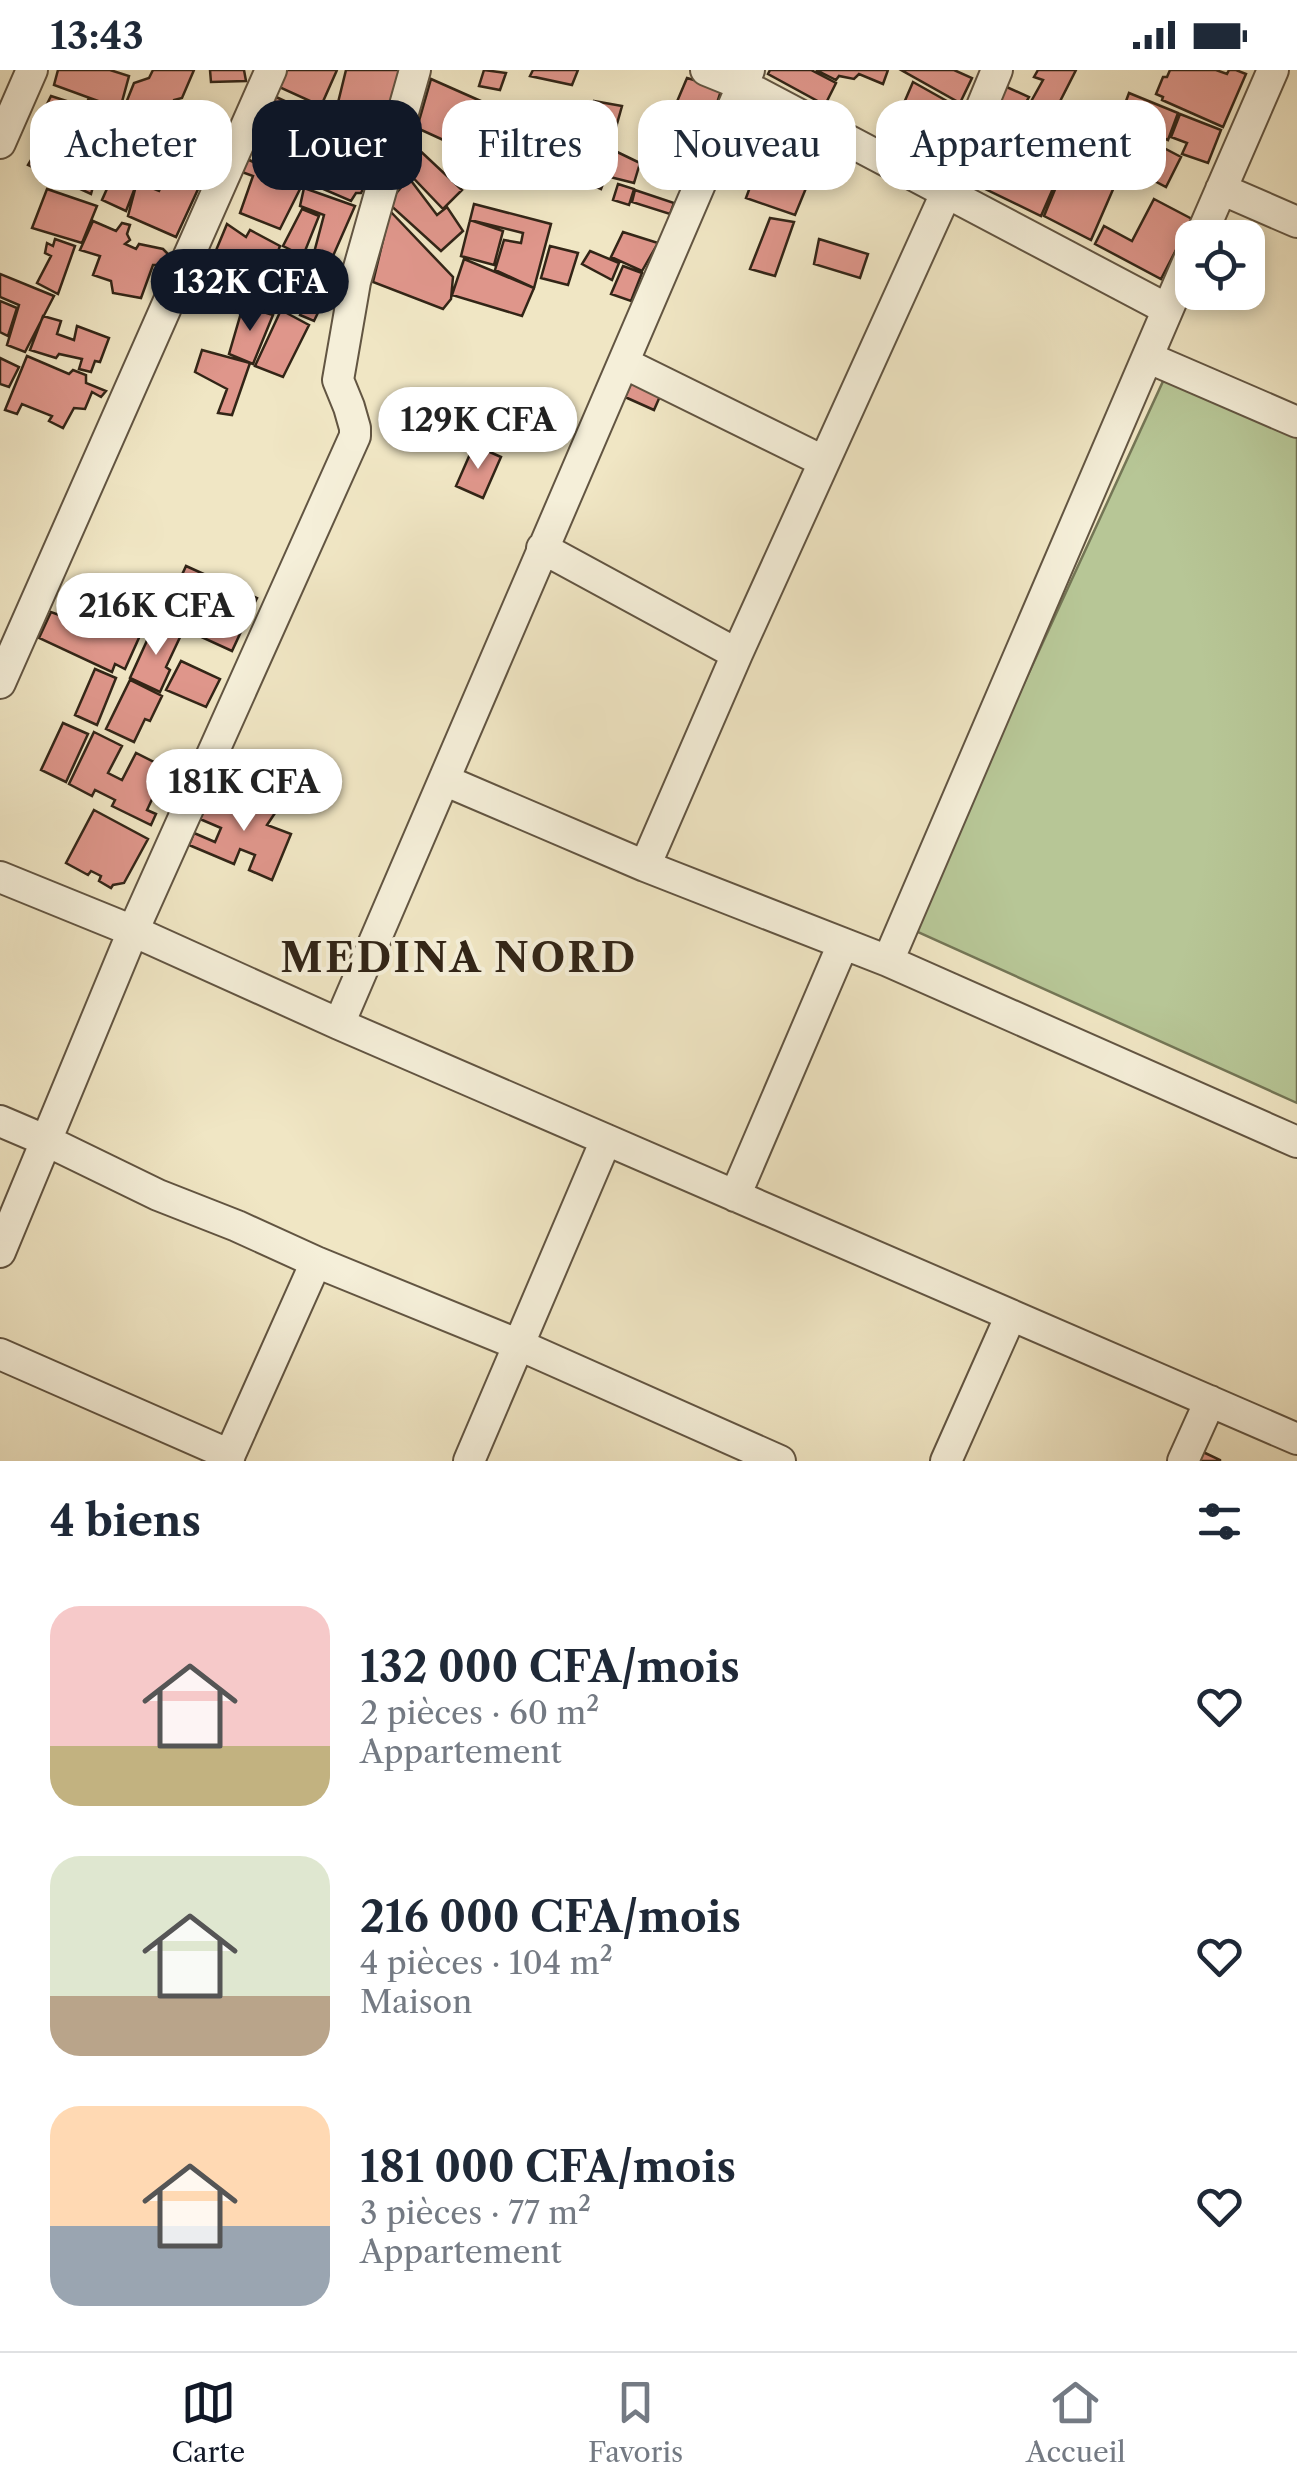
<!DOCTYPE html>
<html lang="fr">
<meta charset="utf-8">
<style>
:root{--surface:#fff;--page:#f6f6f7;--text:#1f2937;--muted:#747a83;--line:#e0e1e3;--accent:#111827}
body{margin:0;font-family:"Libre Caslon Text",serif;background:var(--page);color:var(--text);height:100vh;display:flex;flex-direction:column;font-size:38px;white-space:nowrap}
*{box-sizing:border-box;margin:0}
p{font-size:32px;color:var(--muted)}
.icon{flex:none;width:55px;height:55px;fill:none;stroke:currentColor;stroke-width:2;stroke-linecap:round;stroke-linejoin:round}
.map{position:relative;height:1391px;overflow:hidden}
.drawer{display:flex;flex-direction:column;background:var(--surface);flex:1}
.drawer>*{flex:none}
.hud{position:absolute;left:30px;top:30px;width:1238px;height:90px;display:flex;gap:20px}
.fabs{position:absolute;left:1175px;top:150px;display:grid;gap:20px}
.fabs a{display:grid;place-items:center;width:90px;height:90px;border-radius:20px;background:var(--surface);box-shadow:0 5px 15px #0003;font-size:50px}
.price{position:absolute;translate:-50% -85px;padding:0 22px;border-radius:35px;background:#fff;color:#222;font-size:32px;line-height:65px;filter:drop-shadow(0 2px 5px #0008)}
.price::after{content:'';position:absolute;left:50%;top:60px;width:30px;height:22px;margin-left:-15px;background:inherit;clip-path:polygon(0 0,100% 0,50% 100%)}
.price.current{background:var(--accent);color:#fff}
ul{padding:0;list-style:none}
li{display:flex;align-items:center;gap:30px;height:250px;padding:0 50px}
li span{display:grid;place-items:center;flex:none;width:280px;height:200px;border-radius:30px;color:#555}
li>.icon{margin-inline-start:auto}
span .icon{width:120px;height:120px;fill:#fffc;stroke-width:1}
li b{font-size:42px}
h2{display:flex;justify-content:space-between;align-items:center;height:120px;padding:0 50px;font-size:42px}
.chip{padding:0 35px;border-radius:30px;background:var(--surface);box-shadow:0 5px 15px #0003;font-size:35px;line-height:90px}
.chip.current{background:var(--accent);color:#fff}
.status{display:flex;justify-content:space-between;align-items:center;height:70px;padding:0 50px;background:var(--surface);direction:ltr}
.status svg{height:28px;fill:currentColor}
.dock{display:flex;justify-content:space-around;align-items:center;height:140px;border-top:2px solid var(--line);background:var(--surface);font-size:28px;color:var(--muted)}
.dock a{display:grid;justify-items:center;gap:5px}
.dock .current{color:var(--accent)}
.map>svg:first-child{display:block}
</style>
<div class="status"><b>13:43</b><svg viewBox="0 0 49 12"><path d="M0 12V9h3v3zM5 12V6h3v6zM10 12V3h3v9zM15 12V0h3v12zM26 1h20v11H26zM47 4h2v5h-2z"/></svg></div>
<div class="map">
<svg width="1297" height="1391" viewBox="0 0 1297 1391">
<rect width="100%" height="100%" fill="#f0e6c4"/>
<filter id="stains"><feTurbulence type="fractalNoise" baseFrequency=".002" numOctaves="4"/><feColorMatrix values="0 0 0 0 .2 0 0 0 0 .09 0 0 0 0 .02 0 0 0 .5 -.17"/></filter>
<radialGradient id="worn" r=".72"><stop offset=".6" stop-color="#630" stop-opacity="0"/><stop offset="1" stop-color="#630" stop-opacity=".3"/></radialGradient>
<path fill="#b7c696" stroke="#747656" stroke-width="2.5" d="M1165 307 1297 367V1033L911 859Z"/>
<path fill="#df968b" stroke="#322517" stroke-width="2.5" d="M58 0H110L129 6 120 39 54 15Z
M153 0H194L182 28 174 30 168 49 124 38 134 13 149 8Z
M210 0H244L246 11 211 12Z
M287 0H337L321 36 279 17Z
M346 0H409L396 41 378 35 373 42 393 48 386 72 353 57 354 53 348 50 346 56 334 49Z
M484 0 506 3 500 20 479 16Z
M533 0H578L572 15 530 6Z
M770 0H811L836 13 825 35 768 4Z
M816 0H888L883 14 859 4 854 9 839 6 836 10Z
M901 0H954L972 8 960 33Z
M1038 0H1076L1051 49 1028 37 1043 10 1034 7Z
M1170 0H1216L1227 4 1229 0H1236L1246 4 1223 57 1162 30 1163 27 1156 24 1163 7H1167Z
M687 8 722 18 710 54 673 41Z
M431 9 483 32 463 79 417 58Z
M913 12 954 35 949 49 956 52 946 74 958 78 946 99 936 95 937 87 922 80 928 66 920 60 912 84 888 70Z
M1000 14 1029 27 1021 41 1033 44 1026 60 988 47Z
M1129 23 1178 43 1168 70 1119 50Z
M51 26 85 37 88 30 130 46 122 72 44 40Z
M276 27 326 50 319 67 267 48Z
M594 31 622 36 613 68 585 63Z
M191 36 223 44 218 72 182 62Z
M1180 44 1221 60 1208 93 1182 84 1187 73 1171 67Z
M131 47 165 57 160 67 170 70 164 89 121 75Z
M990 52 1071 77 1041 146 973 113Z
M329 53 384 78 376 96 356 89 354 96 370 104 361 123H356L351 131 307 112Z
M1118 54 1181 87 1166 117 1102 83Z
M667 56 693 63 689 86 664 80Z
M649 57 665 60 661 81 646 78Z
M172 65 190 70 179 96 164 94Z
M582 65 640 93 634 113 606 106 601 119 566 103Z
M41 73 99 95 91 124 28 95Z
M415 76 462 120 443 139 402 96Z
M1073 76 1121 101 1091 170 1044 146Z
M122 85 143 97 126 141 102 130Z
M761 87H781L770 106 784 113 792 91 813 101 795 145 746 128Z
M247 89 302 115 280 159 240 143 253 106 242 102Z
M168 101 199 117 176 167 128 146 137 112 159 121Z
M409 108 437 145 447 137 463 161 441 181 388 133Z
M618 114 634 119 629 135 613 130Z
M304 118 355 136 333 186 315 179 324 145 300 136Z
M47 119 97 136 82 173 32 158Z
M635 120 674 133 670 144 632 132Z
M1154 129 1192 149 1161 209 1095 174 1104 156 1132 171Z
M474 134 551 154 534 218 495 200 504 170 521 173 523 163 470 150Z
M302 139 319 146 303 186 283 176Z
M390 141 453 207 451 229 443 239 373 212Z
M770 148 794 152 775 206 750 199Z
M470 150 503 161 494 195 461 186Z
M93 151 116 161 122 153 130 155 127 164 130 170 125 174 136 179 139 174 163 179 169 185 168 192 160 195H153L141 228 113 223 111 211 93 205 100 186 80 180Z
M227 154 246 167 250 160 280 176 265 215 219 196 215 207 196 198 200 184 212 190Z
M623 162 658 173 642 201 611 187Z
M55 169 75 176 58 224 37 213 51 186 45 183 47 173 53 176Z
M819 169 868 184 860 208 814 194Z
M550 176 578 183 568 215 541 208Z
M590 181 619 193 612 210 582 194Z
M286 185 339 208 329 228H325L314 251 300 245 306 230 288 222 281 240 267 230Z
M464 189 534 218 522 246 452 225Z
M623 196 642 203 631 231 611 224Z
M0 204 54 226 25 282 7 275 19 235 0 227Z
M194 210 216 217 221 210 231 218 224 238 184 224Z
M0 231 17 238 8 266 0 262Z
M243 236 273 245 253 294 229 284Z
M281 240 309 255 283 307 255 296Z
M43 246 61 251 57 264 74 270 77 256 109 268 100 292 95 291 91 302 79 299 82 289 59 284 56 288 30 280Z
M202 280 250 293 232 345 218 343 227 319 195 302Z
M27 286 69 304 73 300 86 305V313L106 321 101 327 92 322 85 339 74 338 63 358 49 351 52 346 22 334 17 344 5 340Z
M0 288 19 297 9 317 0 314Z
M632 311 661 324 654 340 625 327Z
M474 375 501 387 483 428 456 416Z
M186 496 257 528 252 538 211 519 204 534 245 553 232 581 162 549Z
M73 516 113 535 109 546 142 561 125 599 115 594 112 602 39 568 51 542 59 545Z
M155 553 181 565 166 597 170 600 160 622 130 608Z
M181 591 220 609 206 637 166 620Z
M95 599 116 608 97 655 75 645Z
M130 610 162 626 150 651 145 649 134 672 106 659Z
M63 653 88 664 66 712 41 700Z
M94 662 122 676 108 703 122 710 136 683 176 703 163 730 154 725 147 740 156 744 151 755 112 736 115 730 95 720 92 726 69 714Z
M232 719 239 723V725L277 740 267 755 291 764 272 810 249 800 255 785 240 779 234 794 189 775 194 763 215 772 221 758 200 749 208 731 224 737Z
M94 740 148 769 124 813 113 815 111 818 99 811 101 806 91 801 88 805 66 793Z
M1203 1382 1220 1390V1391H1199Z"/>
<g fill="none" stroke-linecap="round" stroke-linejoin="round">
<defs>
<path id="minor" d="M706 0 743 15 1167 239
M0 73 32 0
M1221 119 1297 152
M1200 168 1273 0
M1149 288 1297 352
M624 293 823 391
M542 478 737 584
M0 613 271 0
M444 710 645 796 888 891 1297 1072
M645 796 737 584 947 121 997 0
M0 807 133 861 339 954 1297 1369
M888 891 1192 183
M339 954 749 0
M0 1051 47 1071 158 1125 237 1156 316 1192 517 1274 780 1391
M735 1126 843 874
M0 1182 133 861 355 366V358L349 337 338 310 355 212 415 0
M0 1284 230 1385
M227 1391 316 1192
M469 1391 606 1070
M946 1391 1011 1245
M1183 1391 1210 1331"/>
</defs>
<use href="#minor" stroke="#625542" stroke-width="34"/>
<use href="#minor" stroke="#f5efd9" stroke-width="30"/>
</g>
<g text-anchor="middle" stroke-width="8" stroke-linejoin="round" paint-order="stroke">
<g font-size="40" font-weight="bold" letter-spacing="2.5" fill="#322517" stroke="#f5efd9">
<text x="459" y="902">MEDINA NORD</text>
</g>
</g>
<rect width="100%" height="100%" filter="url(#stains)"/>
<rect width="100%" height="100%" fill="url(#worn)"/>
</svg>
<div class="fabs">
<a><svg class="icon" aria-label="locate" viewBox="0 0 24 24"><circle cx="12" cy="12" r="6"/><path d="M12 2v4M12 18v4M2 12h4M18 12h4"/></svg></a>
</div>
<b class="price current" style="left:250px;top:264px">132K CFA</b>
<b class="price" style="left:478px;top:402px">129K CFA</b>
<b class="price" style="left:156px;top:588px">216K CFA</b>
<b class="price" style="left:244px;top:764px">181K CFA</b>
<div class="hud">
<a class="chip">Acheter</a>
<a class="chip current">Louer</a>
<a class="chip">Filtres</a>
<a class="chip">Nouveau</a>
<a class="chip">Appartement</a>
</div>
</div>
<section class="drawer">
<h2>4 biens<svg class="icon" aria-label="filters" viewBox="0 0 24 24"><path d="M4 7h16M4 17h16"/><circle cx="9" cy="7" r="2"/><circle cx="15" cy="17" r="2"/></svg></h2>
<ul>
<li><span style="background:linear-gradient(#f6c9c9 70%,#c2b280 0)"><svg class="icon" aria-label="home" viewBox="0 0 24 24"><path d="M3 11l9-7 9 7M6 9v11h12V9"/></svg></span><div><b>132 000 CFA/mois</b><p>2 pièces · 60 m²</p><p>Appartement</p></div><svg class="icon" aria-label="heart" viewBox="0 0 24 24"><path d="M12 20l-8-8c-3-5 5-10 8-4 3-6 11-1 8 4z"/></svg></li>
<li><span style="background:linear-gradient(#dfe7d0 70%,#b9a48a 0)"><svg class="icon" aria-label="home" viewBox="0 0 24 24"><path d="M3 11l9-7 9 7M6 9v11h12V9"/></svg></span><div><b>216 000 CFA/mois</b><p>4 pièces · 104 m²</p><p>Maison</p></div><svg class="icon" aria-label="heart" viewBox="0 0 24 24"><path d="M12 20l-8-8c-3-5 5-10 8-4 3-6 11-1 8 4z"/></svg></li>
<li><span style="background:linear-gradient(#ffd9b3 60%,#9aa5b1 0)"><svg class="icon" aria-label="home" viewBox="0 0 24 24"><path d="M3 11l9-7 9 7M6 9v11h12V9"/></svg></span><div><b>181 000 CFA/mois</b><p>3 pièces · 77 m²</p><p>Appartement</p></div><svg class="icon" aria-label="heart" viewBox="0 0 24 24"><path d="M12 20l-8-8c-3-5 5-10 8-4 3-6 11-1 8 4z"/></svg></li>
</ul>
</section>
<nav class="dock">
<a class="current"><svg class="icon" aria-label="map" viewBox="0 0 24 24"><path d="M3 6l6-2 6 2 6-2v14l-6 2-6-2-6 2zM9 4v14M15 6v14"/></svg>Carte</a>
<a><svg class="icon" aria-label="saved" viewBox="0 0 24 24"><path d="M7 4h10v16l-5-4-5 4z"/></svg>Favoris</a>
<a><svg class="icon" aria-label="home" viewBox="0 0 24 24"><path d="M3 11l9-7 9 7M6 9v11h12V9"/></svg>Accueil</a>
</nav>
